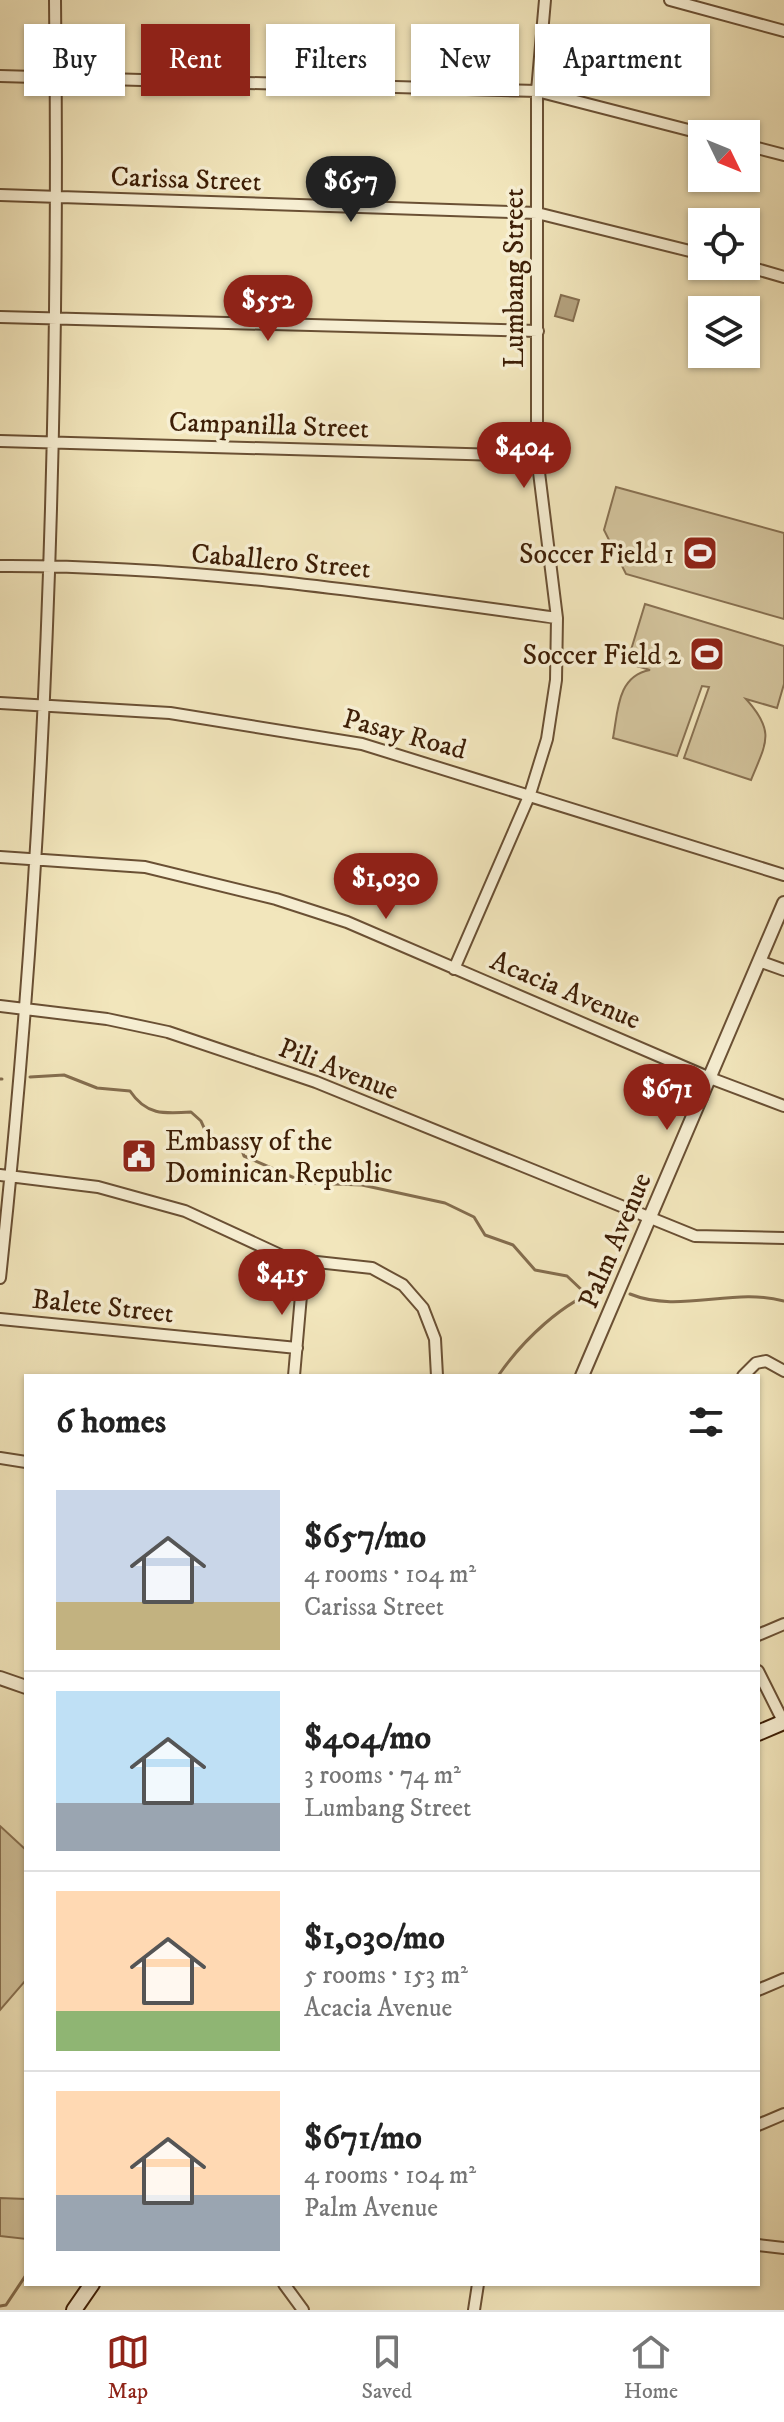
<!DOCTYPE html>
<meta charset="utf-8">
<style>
:root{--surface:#fff;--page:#f2f2f2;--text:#222;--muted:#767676;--line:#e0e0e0;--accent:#8f2418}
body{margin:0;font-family:"IM FELL DW Pica",serif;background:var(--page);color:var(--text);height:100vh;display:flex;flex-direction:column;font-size:30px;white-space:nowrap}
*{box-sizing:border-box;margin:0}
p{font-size:26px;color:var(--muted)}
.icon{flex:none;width:44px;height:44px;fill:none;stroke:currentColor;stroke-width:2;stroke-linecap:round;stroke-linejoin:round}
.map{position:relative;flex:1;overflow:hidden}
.sheet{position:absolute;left:24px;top:1374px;width:736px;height:912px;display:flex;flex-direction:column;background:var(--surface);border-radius:0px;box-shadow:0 2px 6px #0004}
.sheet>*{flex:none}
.guide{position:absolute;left:24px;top:24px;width:736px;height:72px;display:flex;gap:16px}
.needle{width:52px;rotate:133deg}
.controls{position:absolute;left:688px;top:120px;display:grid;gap:16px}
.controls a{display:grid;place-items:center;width:72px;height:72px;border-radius:0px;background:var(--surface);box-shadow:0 2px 6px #0004;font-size:40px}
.price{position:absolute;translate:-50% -68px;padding:0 18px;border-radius:28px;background:var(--accent);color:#fff;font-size:26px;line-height:52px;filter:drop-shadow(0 2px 4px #0008)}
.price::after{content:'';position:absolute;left:50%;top:48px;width:24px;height:18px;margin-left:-12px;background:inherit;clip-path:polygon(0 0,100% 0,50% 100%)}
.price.active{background:#222;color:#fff}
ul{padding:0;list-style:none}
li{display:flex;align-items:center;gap:24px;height:200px;padding:0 32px}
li+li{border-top:2px solid var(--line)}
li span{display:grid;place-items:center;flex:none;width:224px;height:160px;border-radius:0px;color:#555}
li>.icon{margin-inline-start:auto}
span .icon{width:96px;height:96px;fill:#fffc;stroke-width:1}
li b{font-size:34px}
h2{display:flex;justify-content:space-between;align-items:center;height:96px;padding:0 32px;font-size:34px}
.tag{padding:0 28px;border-radius:0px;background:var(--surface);box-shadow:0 2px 6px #0004;font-size:28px;line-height:72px}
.tag.active{background:var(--accent);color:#fff}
.tabs{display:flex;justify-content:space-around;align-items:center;height:112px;border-top:2px solid var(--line);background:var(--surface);font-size:22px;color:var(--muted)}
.tabs a{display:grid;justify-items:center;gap:4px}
.tabs .active{color:var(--accent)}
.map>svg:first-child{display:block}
</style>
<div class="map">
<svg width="784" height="2310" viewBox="0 0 784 2310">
<rect width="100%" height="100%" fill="#f2e6bc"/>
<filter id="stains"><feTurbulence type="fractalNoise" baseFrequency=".0025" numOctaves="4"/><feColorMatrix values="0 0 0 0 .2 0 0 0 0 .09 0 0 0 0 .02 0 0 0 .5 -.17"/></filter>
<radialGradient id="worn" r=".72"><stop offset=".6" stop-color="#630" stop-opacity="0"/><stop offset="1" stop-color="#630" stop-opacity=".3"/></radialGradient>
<path fill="#d3c49d" stroke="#887152" stroke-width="2" d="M616 487 784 533V619L626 574 604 530Z
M645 604 784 646V684L777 708 746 699C776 732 766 743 751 780L684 758 709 687 702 686 677 756 613 738C618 711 617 676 650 670L627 663Z
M0 1826 26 1850V1980L0 2010Z
M0 2198 26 2199V2239L0 2236Z"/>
<path fill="#b4a27e" stroke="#846d4e" stroke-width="2" d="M561 295 579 300 573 321 555 316Z"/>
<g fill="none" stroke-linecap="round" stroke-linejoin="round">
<path stroke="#846d4e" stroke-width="3" d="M30 1077 64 1075 97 1088 130 1091C146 1115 163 1114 191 1112L201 1121 212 1145H240L244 1156 306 1183 362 1185 445 1203 474 1217 485 1235 513 1245 535 1270 567 1276 586 1294
M0 1079H2
M630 1294C679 1314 733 1287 784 1301
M498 1376C522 1341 563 1301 604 1288
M0 2306 6 2305 26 2275"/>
<defs>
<path id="minor" d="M670 0 784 31
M0 76 537 91 704 134
M746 145 784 155
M0 195 537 213 702 254
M746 266 784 277
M0 317 538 331
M0 441 537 456
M0 566C186 565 372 592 557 618
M0 703 170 713 362 744 784 875
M0 857 145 867 276 899 347 922 710 1078 784 1106
M759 961 784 970
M454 969 530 794 547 739 556 680 557 618 537 456V91L545 0
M0 1006 107 1019 168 1032 316 1082 695 1236 784 1238
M0 1175 98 1187 185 1211 289 1259 372 1268 403 1285 423 1308 435 1339 437 1376
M0 1278C46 854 60 427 55 0
M0 1319 297 1348
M294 1376 304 1261
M743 1376 756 1363 766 1361 784 1371
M0 1458 26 1462
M758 1635 784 1624
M758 1671 784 1723
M758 1990 784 1979
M758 2125 784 2114
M758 2245 784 2248
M284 2284 303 2310
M474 2310 478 2284"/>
<path id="tertiary" d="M582 1376 784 903
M0 1678 26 1687"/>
<path id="secondary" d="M758 1733 784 1722
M74 2310 92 2284"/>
</defs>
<use href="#minor" stroke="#6a5034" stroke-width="14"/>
<use href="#tertiary" stroke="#6a5034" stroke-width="16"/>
<use href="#secondary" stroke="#3d1e06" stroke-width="18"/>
<use href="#minor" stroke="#f7efd3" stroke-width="10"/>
<use href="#tertiary" stroke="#f7efd3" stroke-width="12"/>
<use href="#secondary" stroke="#f7efd3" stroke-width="14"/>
</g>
<defs>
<symbol id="stadium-square" viewBox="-11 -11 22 22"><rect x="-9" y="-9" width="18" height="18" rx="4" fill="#8f2418" stroke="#f7efd3"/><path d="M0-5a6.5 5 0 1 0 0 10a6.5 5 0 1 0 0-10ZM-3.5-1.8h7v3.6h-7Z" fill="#fff"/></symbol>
<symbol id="civic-square" viewBox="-11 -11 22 22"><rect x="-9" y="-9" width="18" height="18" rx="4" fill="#8f2418" stroke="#f7efd3"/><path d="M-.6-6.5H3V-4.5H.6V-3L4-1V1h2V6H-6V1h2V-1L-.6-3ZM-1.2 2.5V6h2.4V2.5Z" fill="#fff"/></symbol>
</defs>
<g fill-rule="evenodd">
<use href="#stadium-square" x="680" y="533" width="40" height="40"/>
<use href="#stadium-square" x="687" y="634" width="40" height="40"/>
<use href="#civic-square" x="119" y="1136" width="40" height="40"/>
</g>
<g text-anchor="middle" stroke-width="7" stroke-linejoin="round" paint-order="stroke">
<g font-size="28" fill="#3d1e06" stroke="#f7efd3">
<text transform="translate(186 178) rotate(2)" y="10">Carissa Street</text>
<text transform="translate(513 278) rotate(-90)" y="10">Lumbang Street</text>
<text transform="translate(269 424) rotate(2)" y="10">Campanilla Street</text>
<text transform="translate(281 560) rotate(5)" y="10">Caballero Street</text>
<text transform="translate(405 733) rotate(15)" y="10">Pasay Road</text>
<text transform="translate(566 989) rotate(23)" y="10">Acacia Avenue</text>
<text transform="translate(339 1068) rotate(21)" y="10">Pili Avenue</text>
<text transform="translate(614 1240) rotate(-67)" y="10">Palm Avenue</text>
<text transform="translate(103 1305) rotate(6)" y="10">Balete Street</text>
</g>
<g font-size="28" fill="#3d1e06" stroke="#f7efd3" text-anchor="end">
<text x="674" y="563">Soccer Field 1</text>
<text x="681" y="664">Soccer Field 2</text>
<text x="165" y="1150" text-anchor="start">Embassy of the<tspan x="165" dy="32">Dominican Republic</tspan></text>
</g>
</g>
<rect width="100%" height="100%" filter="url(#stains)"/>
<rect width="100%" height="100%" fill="url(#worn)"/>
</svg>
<div class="controls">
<a><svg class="needle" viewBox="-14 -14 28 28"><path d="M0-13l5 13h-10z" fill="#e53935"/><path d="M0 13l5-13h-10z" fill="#767676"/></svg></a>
<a><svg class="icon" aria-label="locate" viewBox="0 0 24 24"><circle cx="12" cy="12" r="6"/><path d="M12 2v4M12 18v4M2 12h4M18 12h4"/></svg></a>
<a><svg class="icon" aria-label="layers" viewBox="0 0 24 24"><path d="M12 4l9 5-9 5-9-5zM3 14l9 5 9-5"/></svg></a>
</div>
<b class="price active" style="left:351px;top:224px">$657</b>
<b class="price" style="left:268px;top:343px">$552</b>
<b class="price" style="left:524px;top:490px">$404</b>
<b class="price" style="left:386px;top:921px">$1,030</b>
<b class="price" style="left:667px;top:1132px">$671</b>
<b class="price" style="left:282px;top:1317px">$415</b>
<div class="guide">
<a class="tag">Buy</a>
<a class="tag active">Rent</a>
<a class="tag">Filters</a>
<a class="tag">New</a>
<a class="tag">Apartment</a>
</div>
<section class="sheet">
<h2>6 homes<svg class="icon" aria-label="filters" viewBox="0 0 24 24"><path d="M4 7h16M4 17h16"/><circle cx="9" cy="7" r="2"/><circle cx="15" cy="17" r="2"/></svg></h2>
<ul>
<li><span style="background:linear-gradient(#c9d6e8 70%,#c2b280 0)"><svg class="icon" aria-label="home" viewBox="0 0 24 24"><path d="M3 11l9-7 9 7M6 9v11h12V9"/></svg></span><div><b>$657/mo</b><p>4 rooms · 104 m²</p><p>Carissa Street</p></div></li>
<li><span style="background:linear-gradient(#bfe0f5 70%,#9aa5b1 0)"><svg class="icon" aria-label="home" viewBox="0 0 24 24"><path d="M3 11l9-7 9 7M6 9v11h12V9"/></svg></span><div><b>$404/mo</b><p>3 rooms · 74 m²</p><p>Lumbang Street</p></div></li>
<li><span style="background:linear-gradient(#ffd9b3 75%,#8fb573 0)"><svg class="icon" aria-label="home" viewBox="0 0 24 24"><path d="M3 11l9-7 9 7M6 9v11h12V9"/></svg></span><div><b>$1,030/mo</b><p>5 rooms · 153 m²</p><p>Acacia Avenue</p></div></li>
<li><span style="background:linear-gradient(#ffd9b3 65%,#9aa5b1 0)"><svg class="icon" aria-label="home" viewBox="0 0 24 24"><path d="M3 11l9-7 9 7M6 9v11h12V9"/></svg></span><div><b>$671/mo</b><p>4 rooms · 104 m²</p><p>Palm Avenue</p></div></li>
</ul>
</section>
</div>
<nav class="tabs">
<a class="active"><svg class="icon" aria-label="map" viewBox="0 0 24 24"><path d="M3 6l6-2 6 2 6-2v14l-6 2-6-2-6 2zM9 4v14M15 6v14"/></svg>Map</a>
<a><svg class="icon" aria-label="saved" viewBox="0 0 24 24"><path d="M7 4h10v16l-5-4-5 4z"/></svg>Saved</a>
<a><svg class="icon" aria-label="home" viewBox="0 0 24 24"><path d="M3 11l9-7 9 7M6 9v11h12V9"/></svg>Home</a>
</nav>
